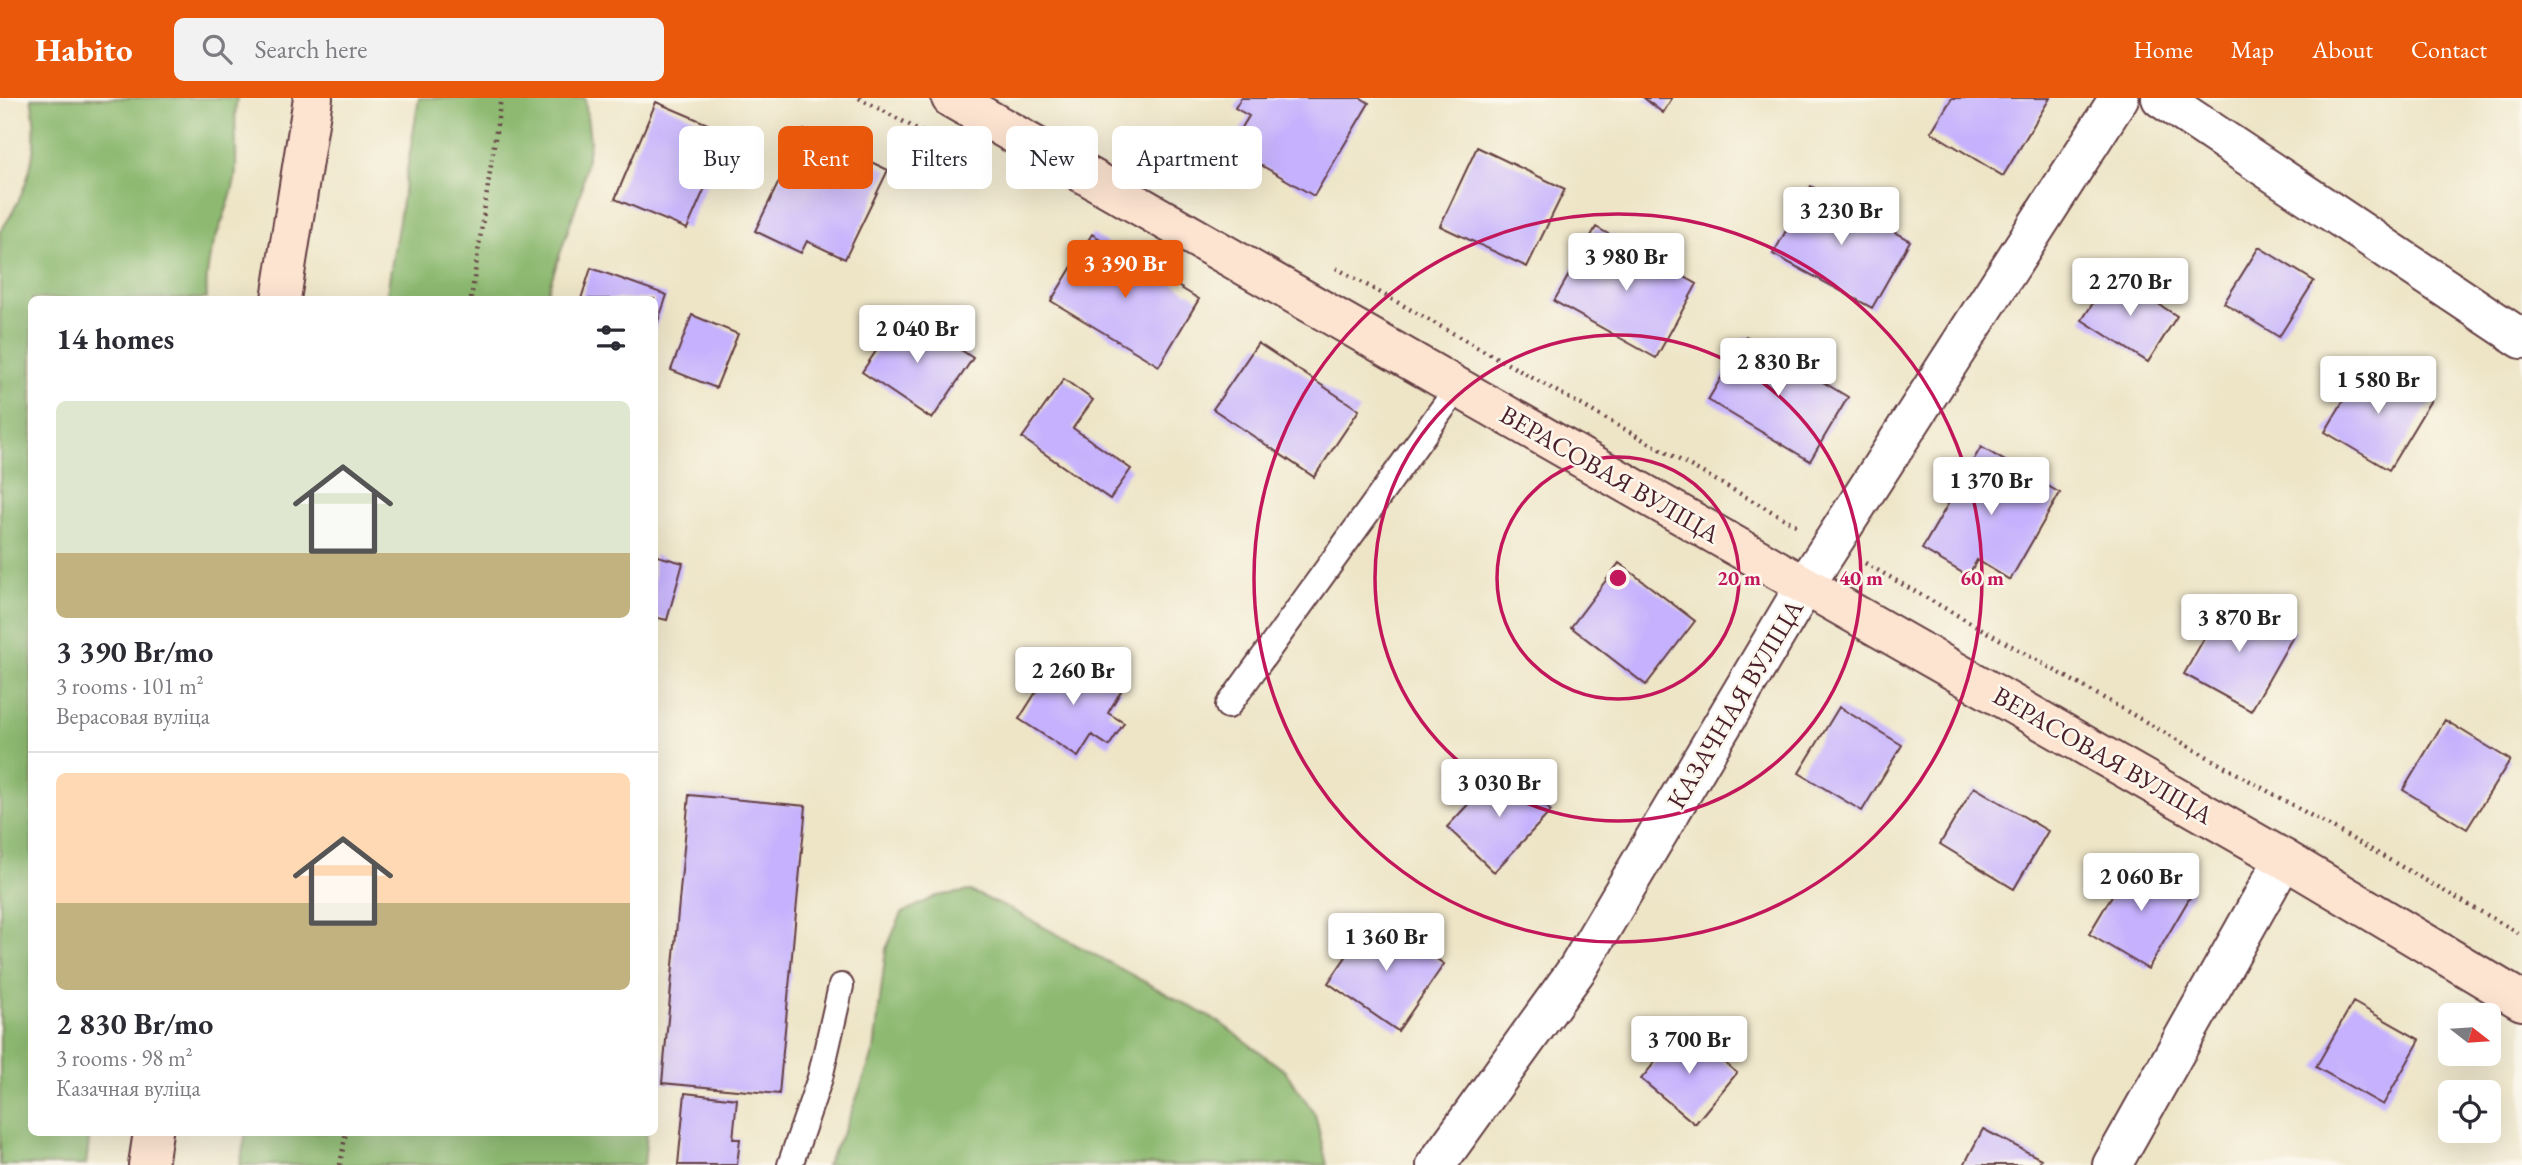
<!DOCTYPE html>
<meta charset="utf-8">
<style>
:root{--surface:#fff;--page:#f2f2f3;--text:#2b2b33;--muted:#7c7c81;--line:#e1e1e2;--accent:#ea580c}
body{margin:0;font-family:"EB Garamond",serif;background:var(--page);color:var(--text);height:100vh;display:flex;flex-direction:column;font-size:26px;white-space:nowrap}
*{box-sizing:border-box;margin:0}
p{font-size:23px;color:var(--muted)}
.icon{flex:none;width:38px;height:38px;fill:none;stroke:currentColor;stroke-width:2;stroke-linecap:round;stroke-linejoin:round}
.map{position:relative;flex:1;overflow:hidden}
.panel{position:absolute;left:28px;top:198px;width:630px;height:840px;display:flex;flex-direction:column;background:var(--surface);border-radius:10px;box-shadow:0 7px 28px #0002}
.panel>*{flex:none}
.hud{position:absolute;left:679px;top:28px;width:665px;height:63px;display:flex;gap:14px}
.needle{width:46px;rotate:107deg}
.controls{position:absolute;left:2438px;top:905px;display:grid;gap:14px}
.controls a{display:grid;place-items:center;width:63px;height:63px;border-radius:10px;background:var(--surface);box-shadow:0 7px 28px #0002;font-size:35px}
.price{position:absolute;translate:-50% -60px;padding:0 16px;border-radius:7px;background:#fff;color:#222;font-size:23px;line-height:46px;filter:drop-shadow(0 2px 4px #0008)}
.price::after{content:'';position:absolute;left:50%;top:42px;width:21px;height:16px;margin-left:-10px;background:inherit;clip-path:polygon(0 0,100% 0,50% 100%)}
.price.selected{background:var(--accent);color:#fff}
ul{padding:0;list-style:none}
li{display:grid;align-content:center;gap:14px;height:371px;padding:0 28px}
li+li{border-top:2px solid var(--line)}
li span{display:grid;place-items:center;height:217px;border-radius:10px;color:#555}
li>.icon{margin-inline-start:auto}
span .icon{width:126px;height:126px;fill:#fffc;stroke-width:1}
li b{font-size:30px}
h2{display:flex;justify-content:space-between;align-items:center;height:84px;padding:0 28px;font-size:30px}
.chip{padding:0 24px;border-radius:10px;background:var(--surface);box-shadow:0 7px 28px #0002;font-size:24px;line-height:63px}
.chip.selected{background:var(--accent);color:#fff}
header{display:flex;align-items:center;gap:42px;box-sizing:border-box;height:98px;padding:0 35px;background:var(--accent);color:#fff}
header strong{font-size:33px}
nav{display:flex;gap:38px;margin-inline-start:auto;font-size:24px}
.search{width:490px;height:63px;background:var(--page);display:flex;align-items:center;gap:18px;box-sizing:border-box;padding:0 24px;border-radius:10px;color:var(--muted);font-size:26px}
.map>svg:first-child{display:block}
</style>
<header>
<strong>Habito</strong>
<div class="search"><svg class="icon" aria-label="search" viewBox="0 0 24 24"><circle cx="10" cy="10" r="6"/><path d="M15 15l6 6"/></svg>Search here</div>
<nav><a>Home</a><a>Map</a><a>About</a><a>Contact</a></nav>
</header>
<div class="map">
<svg width="2522" height="1067" viewBox="0 0 2522 1067">
<rect width="100%" height="100%" fill="#fbf7ec"/>
<filter id="ink" filterUnits="userSpaceOnUse"><feTurbulence type="fractalNoise" baseFrequency=".0143" numOctaves="2"/><feDisplacementMap in="SourceGraphic" scale="14" xChannelSelector="R" yChannelSelector="G"/><feConvolveMatrix kernelMatrix="1 2 1 2 8 2 1 2 1" color-interpolation-filters="sRGB"/></filter>
<filter id="wash" filterUnits="userSpaceOnUse"><feTurbulence type="fractalNoise" baseFrequency=".00686" numOctaves="4" result="noise"/><feDisplacementMap in="SourceGraphic" scale="28" xChannelSelector="R" yChannelSelector="G"/><feGaussianBlur stdDeviation="1.57" result="paint"/><feColorMatrix in="noise" values="0 0 0 0 0 0 0 0 0 0 0 0 0 0 0 0 0 1.4 0 .05"/><feComposite in="paint" operator="in"/></filter>
<g filter="url(#wash)">
<rect width="100%" height="100%" fill="#eee5c7"/>
<path fill="#8db971" stroke="#6c6c4e" stroke-width="2" d="M31 0H237C232 27 239 54 235 81 226 128 203 148 207 201H32V1034H90L86 1067H0V134C29 93 41 50 31 0Z
M419 0H585L590 43 581 93 545 201H386Z
M970 793 1012 812 1219 924 1285 973 1315 1016 1327 1067H826L845 1031 874 953 886 851 902 815 937 798Z
M246 1034H647L644 1067H240Z"/>
<g id="blocks">
<path fill="#c5b1fd" d="M1241 0H1361L1369 5 1314 98 1230 49 1249 18 1235 10Z
M1644 0H1672L1663 15Z
M1952 0H2050L2003 78 1931 34Z
M656 4 729 35 687 131 615 101Z
M804 32 888 72 845 161 807 143 801 155 755 133Z
M1477 49 1565 91 1527 169 1440 128Z
M1811 88 1910 143 1872 210 1773 156Z
M1596 129 1697 186 1656 260 1554 203Z
M1092 136 1199 201 1159 268 1051 203Z
M2259 149 2314 183 2279 239 2224 205Z
M591 170 667 197 655 232 654 201H581Z
M2112 176 2177 218 2148 264 2082 222Z
M903 213 973 260 932 321 862 274Z
M692 217 738 236 716 290 671 272Z
M1746 238 1848 299 1810 363 1708 302Z
M1258 245 1359 312 1314 379 1213 311Z
M2366 264 2431 302 2389 372 2325 334Z
M1064 281 1093 302 1073 330 1131 371 1110 401 1022 340Z
M1981 349 2060 395 2010 482 1977 462 1968 478 1922 451Z
M654 457 683 465 667 522 654 519Z
M1619 465 1695 523 1646 587 1571 529Z
M2228 498 2295 535 2251 613 2184 576Z
M1061 555 1121 593 1108 615 1124 625 1109 648 1092 637 1078 659 1019 621Z
M1839 609 1902 647 1862 713 1799 675Z
M2445 622 2510 662 2467 731 2403 692Z
M1504 668 1551 713 1494 774 1447 729Z
M1974 689 2048 733 2014 791 1940 746Z
M689 697 806 708 779 996 662 985Z
M2135 759 2193 794 2148 871 2089 836Z
M1374 818 1444 866 1398 933 1328 885Z
M2353 904 2420 942 2383 1007 2316 969Z
M1683 930 1737 975 1695 1026 1641 981Z
M685 995 737 1001 733 1041H740L737 1067H678Z
M1983 1031 2041 1061 2038 1067H1964Z"/>
</g>
</g>
<g filter="url(#ink)">
<use href="#blocks" fill-opacity="0" stroke="#633d42" stroke-width="2"/>
<g fill="none" stroke-linecap="round" stroke-linejoin="round">
<defs>
<path id="lane" d="M1228 608 1458 289
M790 1067 820 980 841 888"/>
<path id="street" d="M2161 0 2522 241
M1436 1067 1578 870 1806 486 2119 0
M2112 1067 2284 761"/>
<path id="secondary" d="M951 0 2284 761 2522 903
M281 201 313 0
M148 1067 153 1034"/>
</defs>
<use href="#lane" stroke="#633d42" stroke-width="28"/>
<use href="#street" stroke="#633d42" stroke-width="42"/>
<use href="#secondary" stroke="#633d42" stroke-width="42"/>
<path stroke="#633d42" stroke-width="4.5" stroke-dasharray="2 5" stroke-linecap="butt" d="M859 0 932 39
M1336 170 1796 427
M471 201 501 0
M1865 465 2522 837
M340 1067 346 1034"/>
<use href="#lane" stroke="#fff" stroke-width="24"/>
<use href="#street" stroke="#fff" stroke-width="38"/>
<use href="#secondary" stroke="#fde4d1" stroke-width="38"/>
</g>
</g>
<g fill="none" stroke="#c2185b" stroke-width="3.5">
<circle cx="1618" cy="480" r="121"/>
<circle cx="1618" cy="480" r="243"/>
<circle cx="1618" cy="480" r="364"/>
</g>
<g text-anchor="middle" stroke-width="5" stroke-linejoin="round" paint-order="stroke">
<g font-size="26" fill="#4a1f2b" stroke="#fbf7ec">
<text transform="translate(1610 376) rotate(30)" y="9">ВЕРАСОВАЯ ВУЛІЦА</text>
<text transform="translate(1735 606) rotate(-59)" y="9">КАЗАЧНАЯ ВУЛІЦА</text>
<text transform="translate(2103 657) rotate(30)" y="9">ВЕРАСОВАЯ ВУЛІЦА</text>
</g>
</g>
<circle cx="1618" cy="480" r="10" fill="#c2185b" stroke="#fbf7ec" stroke-width="3.5"/>
<g font-size="21" text-anchor="middle" font-weight="bold" fill="#c2185b" stroke="#fbf7ec" stroke-width="5" stroke-linejoin="round" paint-order="stroke">
<text x="1739" y="487">20 m</text>
<text x="1861" y="487">40 m</text>
<text x="1982" y="487">60 m</text>
</g>
</svg>
<div class="controls">
<a><svg class="needle" viewBox="-14 -14 28 28"><path d="M0-13l5 13h-10z" fill="#e53935"/><path d="M0 13l5-13h-10z" fill="#7c7c81"/></svg></a>
<a><svg class="icon" aria-label="locate" viewBox="0 0 24 24"><circle cx="12" cy="12" r="6"/><path d="M12 2v4M12 18v4M2 12h4M18 12h4"/></svg></a>
</div>
<b class="price" style="left:1841px;top:149px">3 230 Br</b>
<b class="price" style="left:1626px;top:195px">3 980 Br</b>
<b class="price selected" style="left:1125px;top:202px">3 390 Br</b>
<b class="price" style="left:2130px;top:220px">2 270 Br</b>
<b class="price" style="left:917px;top:267px">2 040 Br</b>
<b class="price" style="left:1778px;top:300px">2 830 Br</b>
<b class="price" style="left:2378px;top:318px">1 580 Br</b>
<b class="price" style="left:1991px;top:419px">1 370 Br</b>
<b class="price" style="left:2239px;top:556px">3 870 Br</b>
<b class="price" style="left:1073px;top:609px">2 260 Br</b>
<b class="price" style="left:1499px;top:721px">3 030 Br</b>
<b class="price" style="left:2141px;top:815px">2 060 Br</b>
<b class="price" style="left:1386px;top:875px">1 360 Br</b>
<b class="price" style="left:1689px;top:978px">3 700 Br</b>
<div class="hud">
<a class="chip">Buy</a>
<a class="chip selected">Rent</a>
<a class="chip">Filters</a>
<a class="chip">New</a>
<a class="chip">Apartment</a>
</div>
<section class="panel">
<h2>14 homes<svg class="icon" aria-label="filters" viewBox="0 0 24 24"><path d="M4 7h16M4 17h16"/><circle cx="9" cy="7" r="2"/><circle cx="15" cy="17" r="2"/></svg></h2>
<ul>
<li><span style="background:linear-gradient(#dfe7d0 70%,#c2b280 0)"><svg class="icon" aria-label="home" viewBox="0 0 24 24"><path d="M3 11l9-7 9 7M6 9v11h12V9"/></svg></span><div><b>3 390 Br/mo</b><p>3 rooms · 101 m²</p><p>Верасовая вуліца</p></div></li>
<li><span style="background:linear-gradient(#ffd9b3 60%,#c2b280 0)"><svg class="icon" aria-label="home" viewBox="0 0 24 24"><path d="M3 11l9-7 9 7M6 9v11h12V9"/></svg></span><div><b>2 830 Br/mo</b><p>3 rooms · 98 m²</p><p>Казачная вуліца</p></div></li>
</ul>
</section>
</div>
